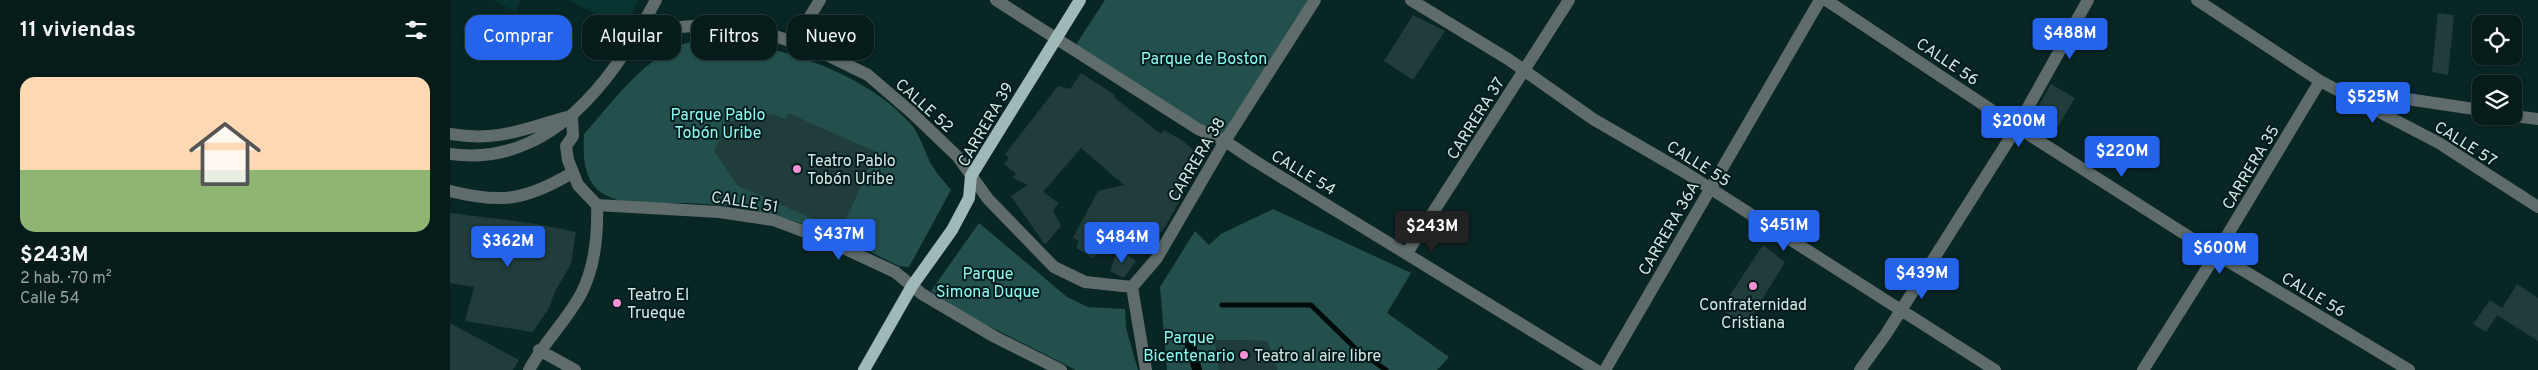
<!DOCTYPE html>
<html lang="es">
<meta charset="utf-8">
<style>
:root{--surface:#061c1b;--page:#0f2524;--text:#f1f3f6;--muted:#98a1a3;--line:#273a3a;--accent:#2563eb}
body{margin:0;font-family:Overpass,sans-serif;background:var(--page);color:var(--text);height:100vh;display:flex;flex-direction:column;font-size:19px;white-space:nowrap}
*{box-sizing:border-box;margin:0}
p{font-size:16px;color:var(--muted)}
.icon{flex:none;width:28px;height:28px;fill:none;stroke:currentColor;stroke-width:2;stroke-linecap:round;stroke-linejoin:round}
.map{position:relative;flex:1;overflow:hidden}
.drawer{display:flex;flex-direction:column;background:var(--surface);width:450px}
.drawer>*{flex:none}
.guide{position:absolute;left:15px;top:15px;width:475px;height:45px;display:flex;gap:10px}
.tools{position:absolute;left:2022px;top:15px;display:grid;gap:10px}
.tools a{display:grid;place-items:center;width:50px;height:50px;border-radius:10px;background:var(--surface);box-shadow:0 1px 4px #0004,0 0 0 1px var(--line);font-size:25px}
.price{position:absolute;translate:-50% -42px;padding:0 11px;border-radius:5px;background:var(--accent);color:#fff;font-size:16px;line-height:32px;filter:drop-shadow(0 1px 2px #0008)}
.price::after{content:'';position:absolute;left:50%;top:30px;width:15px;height:11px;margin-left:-8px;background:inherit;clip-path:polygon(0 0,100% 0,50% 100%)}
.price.current{background:#222;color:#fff}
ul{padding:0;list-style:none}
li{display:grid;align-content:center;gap:10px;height:265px;padding:0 20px}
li+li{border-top:1px solid var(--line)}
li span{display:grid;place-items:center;height:155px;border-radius:15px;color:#555}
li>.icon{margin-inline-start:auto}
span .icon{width:90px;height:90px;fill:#fffc;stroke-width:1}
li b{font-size:21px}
h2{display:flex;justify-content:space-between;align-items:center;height:60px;padding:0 20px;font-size:21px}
.chip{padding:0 18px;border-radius:15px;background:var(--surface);box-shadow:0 1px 4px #0004,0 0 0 1px var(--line);font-size:18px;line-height:45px}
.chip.current{background:var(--accent);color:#fff}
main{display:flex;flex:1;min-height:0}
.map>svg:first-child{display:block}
</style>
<main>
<section class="drawer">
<h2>11 viviendas<svg class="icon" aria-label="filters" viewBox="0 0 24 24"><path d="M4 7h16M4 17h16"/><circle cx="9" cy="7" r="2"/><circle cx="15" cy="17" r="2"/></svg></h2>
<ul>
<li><span style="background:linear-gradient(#ffd9b3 60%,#8fb573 0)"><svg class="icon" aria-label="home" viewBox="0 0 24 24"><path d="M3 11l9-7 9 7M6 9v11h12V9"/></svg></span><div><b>$243M</b><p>2 hab. · 70 m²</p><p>Calle 54</p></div></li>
</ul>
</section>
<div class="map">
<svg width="2088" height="370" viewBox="0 0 2088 370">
<rect width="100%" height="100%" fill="#082624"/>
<path fill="#073331" d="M42 0H70L66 12Z
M118 0H189L174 28Z"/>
<path fill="#23504d" d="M655 0H860L773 138 625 46Z
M251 40C320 41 412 70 459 122 469 132 474 150 480 162 485 172 494 181 501 190L459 267 449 266C378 230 315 205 235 203 209 203 171 208 149 191 133 177 133 154 134 134 166 99 201 46 251 40Z
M823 209 961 273 937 313 999 357 987 370H827L817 341 765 340 769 370H717L710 287 745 231 759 245 771 234Z
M529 223 617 297 638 307 675 309 676 328 688 370H626L517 315 481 291Z"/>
<path fill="#000a09" d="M745 340 752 370H742L734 342Z"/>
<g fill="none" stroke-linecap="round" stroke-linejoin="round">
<path stroke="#000a09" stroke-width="5" d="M772 305H861L906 349 936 370"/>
</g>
<path fill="#203c3b" d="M1988 13 2004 15 1998 75 1982 72Z
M963 15 995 31 963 80 934 61Z
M631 73 665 95 664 97 711 134 714 130 733 141 752 157 726 200 729 202 712 232 669 247 677 226 643 258 626 248 629 241 623 238 648 191 674 185 631 148 593 192 609 203 603 210 611 226 595 245 561 196 578 185 562 178 566 174 554 164 559 158 555 154 608 86 620 89Z
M1601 84 1625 98 1604 133 1581 119Z
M338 113 426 152 391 231 288 186 264 151 276 122 322 114 335 119Z
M0 213 87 224 126 232 121 264 105 292 99 308 83 332 15 321 24 287 0 283Z
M1313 245 1335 262 1298 323 1270 310Z
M668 249 686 261 674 278 660 271Z
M2067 284 2088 298V341L2047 315 2036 332 2023 324 2040 300 2052 308Z
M0 323 69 360 63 370H0Z
M765 340 817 341 827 370H769Z"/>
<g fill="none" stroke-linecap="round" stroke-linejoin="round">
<path stroke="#5f6c6b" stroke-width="12" d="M546 0 748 129 775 141 805 161 1146 370
M961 0 1058 59 1143 119 1236 173 1545 370
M1376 0 1567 127 1766 254 1959 370
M1747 0 1870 81 1989 143 2088 207
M345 41 370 0
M177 51 205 36 231 27 254 25 290 28 322 35 367 50 418 75 461 112 508 157 538 199 604 267 635 282 682 287
M1890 89 2031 110
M2064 116 2088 119
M0 134C48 142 73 129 117 117
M0 154C101 168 164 79 206 0
M0 191C52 204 76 200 122 173
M147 205 269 212 323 220 374 239 445 272 472 294 545 337 611 370
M957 253 1119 0
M89 350 125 370
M79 370C94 342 117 320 131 294 145 267 148 235 147 205L128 185 118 160 116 146 123 136 122 116
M696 370 682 287 707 258 775 141 865 0
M1155 370 1370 0
M1410 370 1436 334 1567 127 1638 0
M1693 370 1763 259 1870 81"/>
<path stroke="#9eb9b7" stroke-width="12" d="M414 370 462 286 502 230 519 198 521 176 630 0"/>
</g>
<g fill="#f491d4" stroke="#001c1b" stroke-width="2">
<circle cx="347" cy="169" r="5"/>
<circle cx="1303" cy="286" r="5"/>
<circle cx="167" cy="303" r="5"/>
<circle cx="794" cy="355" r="5"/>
</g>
<g text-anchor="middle" stroke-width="4" stroke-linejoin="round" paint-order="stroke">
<g font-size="16" fill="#8efaf3" stroke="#001c1b">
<text x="754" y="64">Parque de Boston</text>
<text x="268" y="120">Parque Pablo<tspan x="268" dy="18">Tobón Uribe</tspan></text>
<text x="538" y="279">Parque<tspan x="538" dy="18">Simona Duque</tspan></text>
<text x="739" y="343">Parque<tspan x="739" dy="18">Bicentenario</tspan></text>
</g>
<g font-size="16" fill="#d6e6e5" stroke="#001c1b">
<text transform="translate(1498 61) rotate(34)" y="6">CALLE 56</text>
<text transform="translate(475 105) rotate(42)" y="6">CALLE 52</text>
<text transform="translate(1025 118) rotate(-58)" y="6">CARRERA 37</text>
<text transform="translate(535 124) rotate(-60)" y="6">CARRERA 39</text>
<text transform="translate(2016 143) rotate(32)" y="6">CALLE 57</text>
<text transform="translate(746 159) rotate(-59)" y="6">CARRERA 38</text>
<text transform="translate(1249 163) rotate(32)" y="6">CALLE 55</text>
<text transform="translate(1800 167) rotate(-59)" y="6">CARRERA 35</text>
<text transform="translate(854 172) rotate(31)" y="6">CALLE 54</text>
<text transform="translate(295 201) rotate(9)" y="6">CALLE 51</text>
<text transform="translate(1218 228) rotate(-60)" y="6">CARRERA 36A</text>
<text transform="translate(1864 294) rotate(31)" y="6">CALLE 56</text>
</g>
<g font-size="16" fill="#d6e6e5" stroke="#001c1b" text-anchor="start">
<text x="357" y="166">Teatro Pablo<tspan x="357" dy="18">Tobón Uribe</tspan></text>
<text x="177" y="300">Teatro El<tspan x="177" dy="18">Trueque</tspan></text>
<text x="1303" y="310" text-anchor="middle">Confraternidad<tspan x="1303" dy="18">Cristiana</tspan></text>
<text x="804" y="361">Teatro al aire libre</text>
</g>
</g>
</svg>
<div class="tools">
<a><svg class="icon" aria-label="locate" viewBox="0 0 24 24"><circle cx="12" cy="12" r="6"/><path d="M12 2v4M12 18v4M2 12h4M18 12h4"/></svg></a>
<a><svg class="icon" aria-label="layers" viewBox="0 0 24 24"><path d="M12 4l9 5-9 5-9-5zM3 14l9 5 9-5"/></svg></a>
</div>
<b class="price" style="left:1620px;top:60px">$488M</b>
<b class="price" style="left:1923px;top:124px">$525M</b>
<b class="price" style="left:1569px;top:148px">$200M</b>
<b class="price" style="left:1672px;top:178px">$220M</b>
<b class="price" style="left:1334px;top:252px">$451M</b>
<b class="price current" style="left:982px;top:253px">$243M</b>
<b class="price" style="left:389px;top:261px">$437M</b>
<b class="price" style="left:672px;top:264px">$484M</b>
<b class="price" style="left:58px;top:268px">$362M</b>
<b class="price" style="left:1770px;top:275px">$600M</b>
<b class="price" style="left:1472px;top:300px">$439M</b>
<div class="guide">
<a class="chip current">Comprar</a>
<a class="chip">Alquilar</a>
<a class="chip">Filtros</a>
<a class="chip">Nuevo</a>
</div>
</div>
</main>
